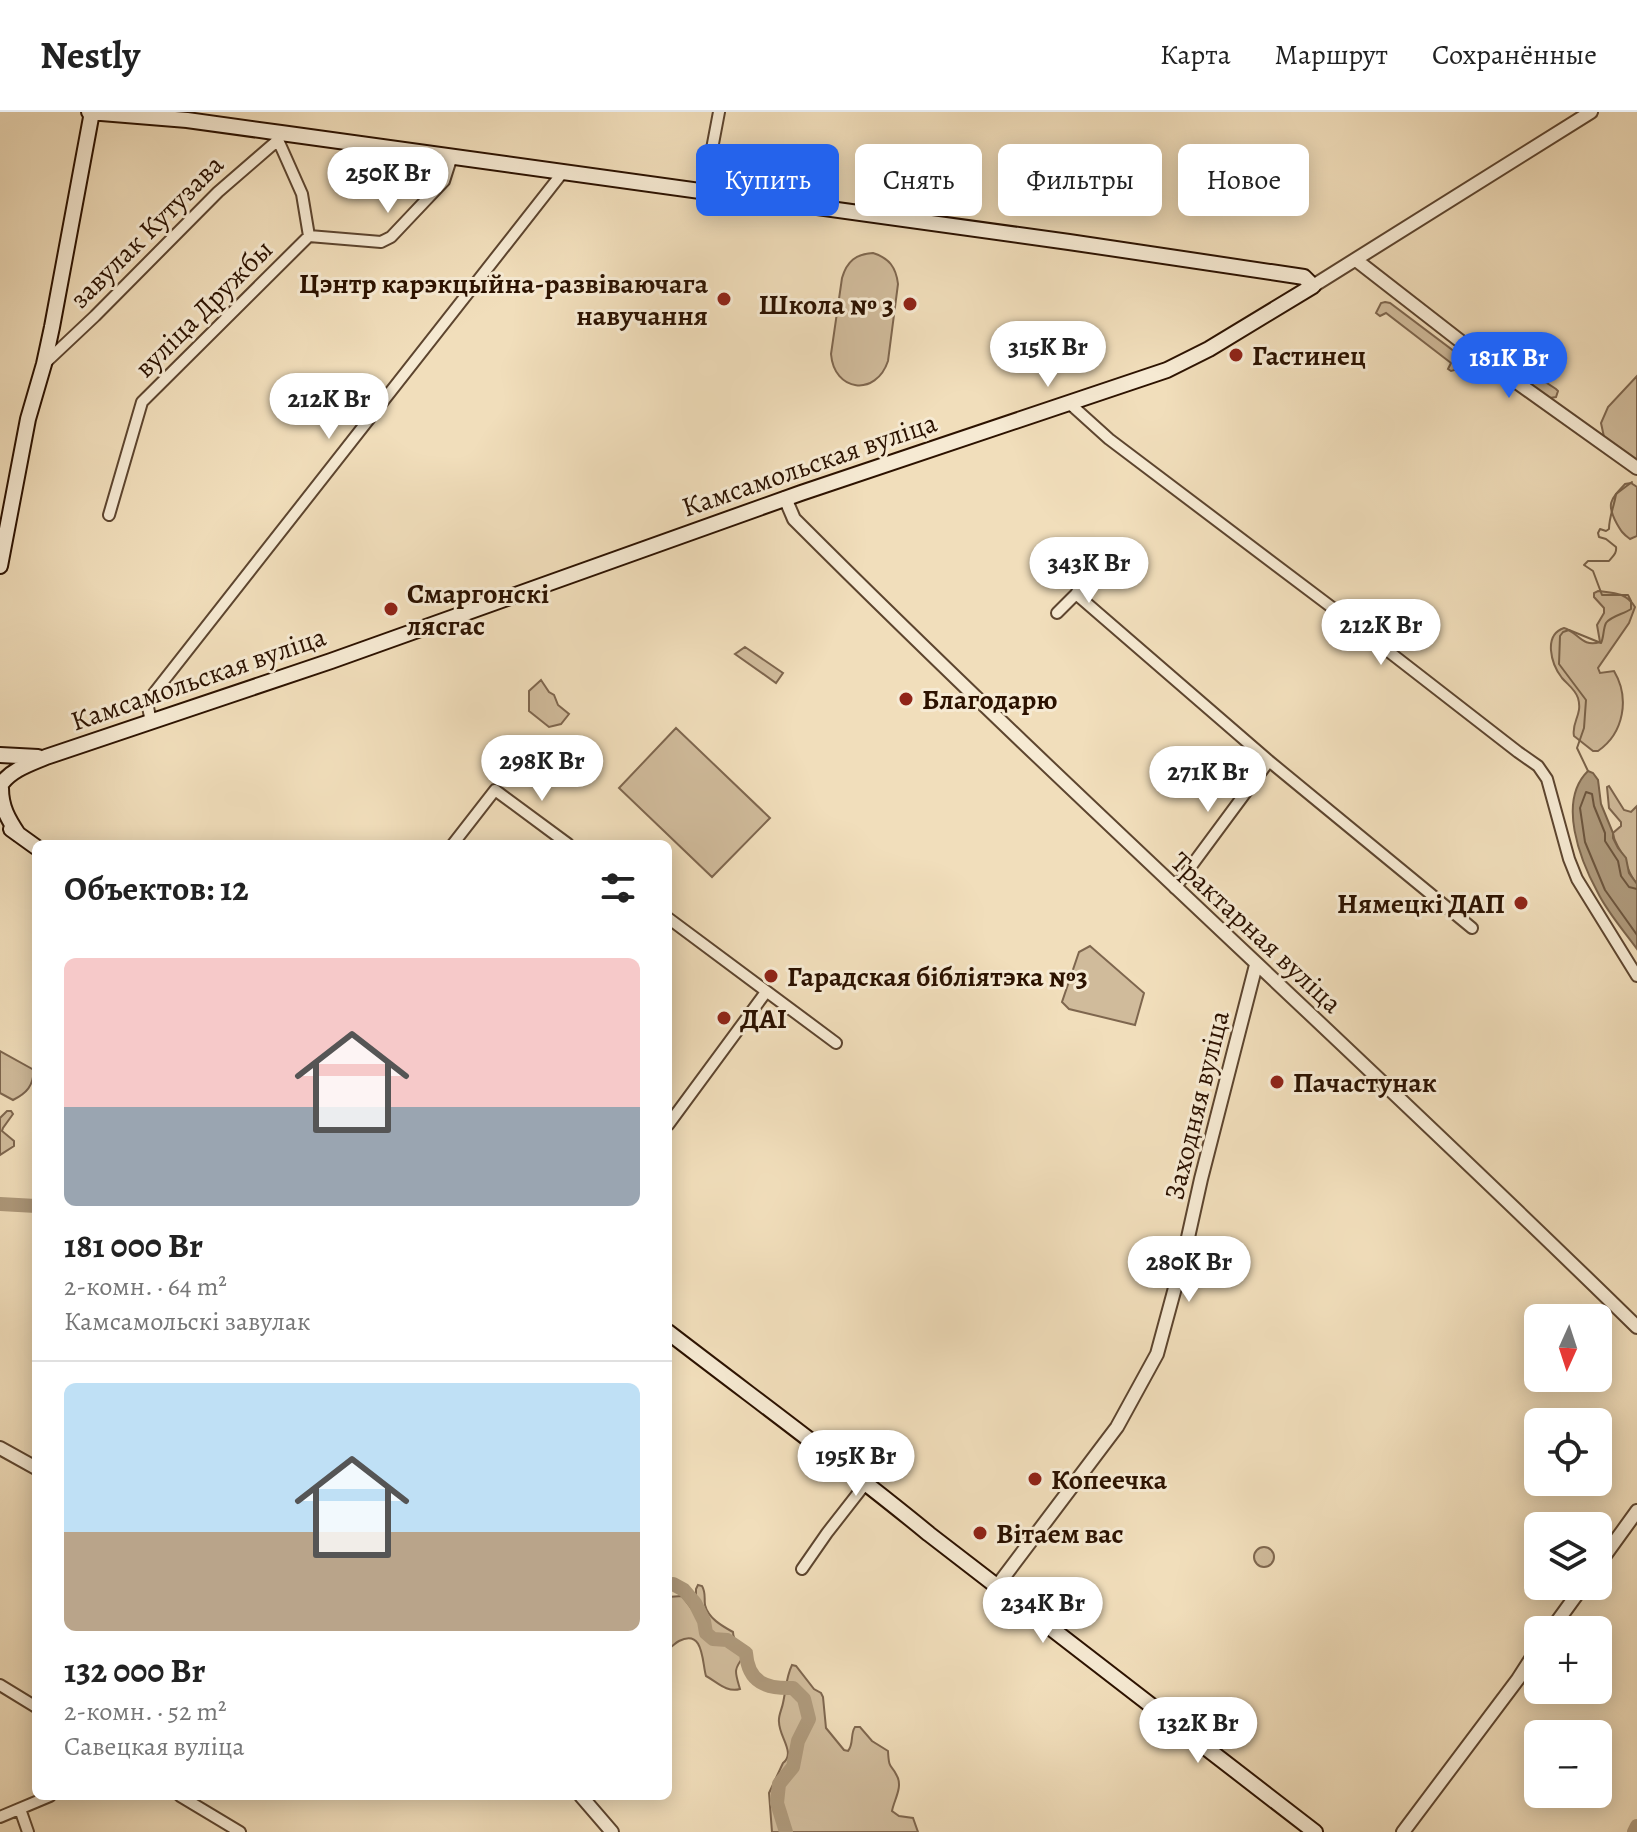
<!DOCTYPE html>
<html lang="ru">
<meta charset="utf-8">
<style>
:root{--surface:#fff;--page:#f6f6f6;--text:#222;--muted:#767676;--line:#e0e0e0;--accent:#2563eb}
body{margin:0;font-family:Alegreya,serif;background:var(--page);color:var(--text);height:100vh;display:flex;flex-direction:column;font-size:30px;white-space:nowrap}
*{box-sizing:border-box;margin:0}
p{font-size:26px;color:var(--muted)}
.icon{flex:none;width:44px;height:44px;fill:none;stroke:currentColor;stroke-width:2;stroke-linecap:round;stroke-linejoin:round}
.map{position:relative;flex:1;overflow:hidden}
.sheet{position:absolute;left:32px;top:728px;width:640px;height:960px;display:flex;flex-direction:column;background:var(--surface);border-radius:12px;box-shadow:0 4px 20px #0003}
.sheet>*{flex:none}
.top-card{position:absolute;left:696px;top:32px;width:760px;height:72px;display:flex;gap:16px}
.needle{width:52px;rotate:183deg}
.tools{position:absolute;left:1524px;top:1192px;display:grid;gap:16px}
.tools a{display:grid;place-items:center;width:88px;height:88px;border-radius:12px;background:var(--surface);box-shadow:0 4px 20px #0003;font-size:40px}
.price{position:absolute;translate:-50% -68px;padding:0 18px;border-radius:28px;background:#fff;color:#222;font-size:26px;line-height:52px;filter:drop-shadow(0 2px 4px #0008)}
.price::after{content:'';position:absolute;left:50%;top:48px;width:24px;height:18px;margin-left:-12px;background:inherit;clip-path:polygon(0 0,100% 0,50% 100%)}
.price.on{background:var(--accent);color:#fff}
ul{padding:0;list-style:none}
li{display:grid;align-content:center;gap:16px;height:424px;padding:0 32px}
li+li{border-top:2px solid var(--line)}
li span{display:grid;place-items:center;height:248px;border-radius:12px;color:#555}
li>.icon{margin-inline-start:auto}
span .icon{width:144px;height:144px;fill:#fffc;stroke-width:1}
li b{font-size:34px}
h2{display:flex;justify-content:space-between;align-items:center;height:96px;padding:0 32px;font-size:34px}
.pill{padding:0 28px;border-radius:12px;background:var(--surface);box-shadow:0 4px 20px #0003;font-size:28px;line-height:72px}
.pill.on{background:var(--accent);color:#fff}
header{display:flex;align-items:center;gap:48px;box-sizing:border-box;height:112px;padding:0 40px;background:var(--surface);border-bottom:2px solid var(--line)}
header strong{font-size:38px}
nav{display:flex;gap:44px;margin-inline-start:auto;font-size:28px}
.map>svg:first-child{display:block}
</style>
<header>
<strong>Nestly</strong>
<nav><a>Карта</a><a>Маршрут</a><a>Сохранённые</a></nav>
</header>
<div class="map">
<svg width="1637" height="1720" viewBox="0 0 1637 1720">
<rect width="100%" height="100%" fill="#f1debb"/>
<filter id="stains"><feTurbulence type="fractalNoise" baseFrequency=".0025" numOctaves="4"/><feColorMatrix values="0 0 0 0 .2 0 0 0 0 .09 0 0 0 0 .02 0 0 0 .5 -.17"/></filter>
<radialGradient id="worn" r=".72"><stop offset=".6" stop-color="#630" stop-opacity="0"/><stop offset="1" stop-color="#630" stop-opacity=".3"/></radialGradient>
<path fill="#d0bb9b" stroke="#7e664e" stroke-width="2" d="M873 141C889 146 896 155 898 172L888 249C876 285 834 280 831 242L842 166C847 149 856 142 873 141Z
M1385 190 1390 191 1459 243 1461 247 1455 258 1451 259 1448 257 1451 251 1386 201 1380 204 1376 201 1381 191Z
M1498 239 1556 277 1558 279 1556 285 1550 286 1493 248V240Z
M1637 264V351L1608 332 1604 325 1601 311 1608 295Z
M1631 371 1637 375V424L1630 427C1623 422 1621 419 1617 412 1606 392 1610 388 1625 372Z
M1598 479C1613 481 1626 480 1635 495L1629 511 1598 556 1600 561 1614 559C1630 586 1624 621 1598 639H1593L1574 624C1571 610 1583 603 1578 586 1575 577 1568 573 1562 566 1551 552 1543 523 1564 516 1578 520 1582 536 1600 530L1597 513 1604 501V496L1594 485V481Z
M745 535 783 561 776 571 735 542Z
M541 568 549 580 554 583 558 593 569 602 561 612 549 615 529 599V579Z
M676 616 770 706 712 765 619 676Z
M1609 674 1624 698 1631 700 1637 694V772C1628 762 1627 751 1621 740 1617 732 1614 730 1613 721L1621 714V710L1609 696 1607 675Z
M1090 834 1144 881 1135 913 1069 897 1062 890 1079 840Z
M0 939 34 958C33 974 27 981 13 988L0 981Z
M7 999H11L13 1002 3 1016 2 1019 14 1029V1034L0 1043V1006Z
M1254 1445a10 10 0 1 1 20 0a10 10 0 1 1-20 0Z
M698 1473 702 1474C706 1481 704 1485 705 1493 708 1506 722 1514 733 1520 733 1530 741 1535 744 1544 733 1558 735 1560 740 1577 727 1581 717 1570 706 1564 702 1551 704 1516 679 1529 675 1531 672 1535 668 1537V1485L682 1484 692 1497 696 1494V1477Z
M792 1553 796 1554 814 1577 821 1581 823 1585 826 1616 844 1638 848 1639C854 1632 850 1622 855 1615H860L872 1629 888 1639C889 1659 891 1651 897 1664 903 1675 894 1688 892 1699L899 1704 913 1706 918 1720H772L769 1681 783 1651C796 1641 779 1625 779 1610 778 1604 782 1597 783 1591 786 1578 786 1565 792 1553Z"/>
<path fill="#ae997b" stroke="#7a634a" stroke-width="2" d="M1588 659 1593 661 1598 668 1601 692 1613 721V726L1618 736 1626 746 1629 761 1637 772V837C1624 819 1608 801 1598 781 1580 748 1557 689 1588 659Z"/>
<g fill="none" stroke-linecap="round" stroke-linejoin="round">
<path stroke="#6d563e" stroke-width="2" d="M1637 777 1629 775 1621 764 1618 749 1605 729V721L1594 694 1592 682 1586 680 1580 696 1585 730 1605 778 1637 823"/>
<path stroke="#7a634a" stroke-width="2" d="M1588 659 1577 636 1584 616 1586 588 1559 552 1560 524 1563 520 1569 518 1601 531C1604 525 1603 517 1606 511 1611 504 1624 502 1631 497V489L1628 483H1602L1593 459 1584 453 1588 449H1609C1613 444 1617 441 1616 435L1606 427 1599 425 1598 421 1600 417 1606 419 1609 417C1609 405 1614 395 1616 382L1632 370"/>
<path stroke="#ae997b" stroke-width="14" d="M0 1092 36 1094
M668 1473 673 1472 684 1478 695 1491 704 1509 706 1521 713 1527 727 1528 746 1541C748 1571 767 1577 793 1576L804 1587 809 1607 798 1629 793 1655 779 1672 777 1691 786 1720
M1634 1720 1637 1714"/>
<defs>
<path id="minor" d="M704 79 719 0
M309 124 381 130 391 125 444 69 452 44
M44 252 95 204 218 80 278 28V22
M1068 290 1109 327 1330 494 1518 640 1538 654 1547 667 1569 747 1577 767 1637 864
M109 403 142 290 309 124 302 82 278 28
M1076 482 1269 649 1472 816
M1057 501 1076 482 1091 458
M151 610 147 590 563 60
M453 732 495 678 568 732
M1175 776 1269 649
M668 806 836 931
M668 1013 766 880
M802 1457 827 1421 866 1371
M0 1573 36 1595
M180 1684 240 1720
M20 1697 28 1720
M0 1705 50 1684"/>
<path id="tertiary" d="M1356 148 1473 239 1637 356
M1313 174 1591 0
M785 386 794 407C1069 682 1359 942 1637 1215
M0 1336 36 1356
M1598 1453 1637 1399
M997 1474 1117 1315 1157 1242 1185 1139 1201 1067 1256 853
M1551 1518 1583 1474
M581 1684 612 1720
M1403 1720 1518 1567 1538 1536"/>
<path id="secondary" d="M0 454 28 307 44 252 52 215 92 0
M0 643 38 645
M2 671C13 657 30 652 46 645L331 549 801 381 1167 258 1209 237 1313 174 1304 165 1069 130 281 21 187 8 89 0
M1 676C1 695 8 707 18 722
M11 717 36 735
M668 1220C755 1287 844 1352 929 1422L1315 1720"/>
</defs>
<use href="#minor" stroke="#5d452f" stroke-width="14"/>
<use href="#tertiary" stroke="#5d452f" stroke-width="16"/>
<use href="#secondary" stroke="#2c1200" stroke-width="18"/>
<use href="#minor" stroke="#f6ead3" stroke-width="10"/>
<use href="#tertiary" stroke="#f6ead3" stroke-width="12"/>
<use href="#secondary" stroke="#f6ead3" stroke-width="14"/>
</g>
<g fill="#8f2418" stroke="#f6ead3" stroke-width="3">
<circle cx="724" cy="187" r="8"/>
<circle cx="910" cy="192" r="8"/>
<circle cx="1236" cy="243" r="8"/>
<circle cx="391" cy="497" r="8"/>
<circle cx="906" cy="587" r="8"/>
<circle cx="1521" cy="791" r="8"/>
<circle cx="771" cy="864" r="8"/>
<circle cx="724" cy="906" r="8"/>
<circle cx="1277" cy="970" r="8"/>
<circle cx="1035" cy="1367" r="8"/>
<circle cx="980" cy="1421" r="8"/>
</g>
<g text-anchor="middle" stroke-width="6" stroke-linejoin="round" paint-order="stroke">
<g font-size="28" fill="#2c1200" stroke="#f6ead3">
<text transform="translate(146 119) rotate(-45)" y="10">завулак Кутузава</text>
<text transform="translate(203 196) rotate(-45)" y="10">вуліца Дружбы</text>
<text transform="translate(809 352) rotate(-19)" y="10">Камсамольская вуліца</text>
<text transform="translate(198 566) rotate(-19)" y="10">Камсамольская вуліца</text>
<text transform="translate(1257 820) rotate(43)" y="10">Трактарная вуліца</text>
<text transform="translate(1196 993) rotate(-76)" y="10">Заходняя вуліца</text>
</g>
<g font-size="28" font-weight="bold" fill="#2c1200" stroke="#f6ead3" text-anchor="start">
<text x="708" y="181" text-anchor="end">Цэнтр карэкцыйна-развіваючага<tspan x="708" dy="32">навучання</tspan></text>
<text x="894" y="202" text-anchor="end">Школа № 3</text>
<text x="1252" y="253">Гастинец</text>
<text x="407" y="491">Смаргонскі<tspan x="407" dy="32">лясгас</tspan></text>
<text x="922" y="597">Благодарю</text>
<text x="1505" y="801" text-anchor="end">Нямецкі ДАП</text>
<text x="787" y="874">Гарадская бібліятэка №3</text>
<text x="740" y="916">ДАІ</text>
<text x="1293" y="980">Пачастунак</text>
<text x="1051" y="1377">Копеечка</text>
<text x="996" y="1431">Вітаем вас</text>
</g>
</g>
<rect width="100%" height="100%" filter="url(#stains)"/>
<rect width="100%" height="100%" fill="url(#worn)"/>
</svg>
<div class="tools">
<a><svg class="needle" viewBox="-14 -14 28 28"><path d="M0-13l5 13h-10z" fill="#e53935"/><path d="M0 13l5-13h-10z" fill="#767676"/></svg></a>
<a><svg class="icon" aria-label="locate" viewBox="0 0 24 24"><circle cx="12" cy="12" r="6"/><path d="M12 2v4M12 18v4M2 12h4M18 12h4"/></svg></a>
<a><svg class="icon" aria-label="layers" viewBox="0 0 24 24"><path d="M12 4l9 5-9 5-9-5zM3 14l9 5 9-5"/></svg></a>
<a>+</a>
<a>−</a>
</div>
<b class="price" style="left:388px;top:103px">250K Br</b>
<b class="price" style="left:1048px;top:277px">315K Br</b>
<b class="price on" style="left:1509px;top:288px">181K Br</b>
<b class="price" style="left:329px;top:329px">212K Br</b>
<b class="price" style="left:1089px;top:493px">343K Br</b>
<b class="price" style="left:1381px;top:555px">212K Br</b>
<b class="price" style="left:542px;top:691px">298K Br</b>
<b class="price" style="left:1208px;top:702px">271K Br</b>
<b class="price" style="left:1189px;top:1192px">280K Br</b>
<b class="price" style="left:856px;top:1386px">195K Br</b>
<b class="price" style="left:1043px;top:1533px">234K Br</b>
<b class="price" style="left:1198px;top:1653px">132K Br</b>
<div class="top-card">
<a class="pill on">Купить</a>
<a class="pill">Снять</a>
<a class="pill">Фильтры</a>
<a class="pill">Новое</a>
</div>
<section class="sheet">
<h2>Объектов: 12<svg class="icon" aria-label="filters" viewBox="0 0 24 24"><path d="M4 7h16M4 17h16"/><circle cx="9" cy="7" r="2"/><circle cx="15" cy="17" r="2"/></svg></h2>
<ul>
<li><span style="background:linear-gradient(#f6c9c9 60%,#9aa5b1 0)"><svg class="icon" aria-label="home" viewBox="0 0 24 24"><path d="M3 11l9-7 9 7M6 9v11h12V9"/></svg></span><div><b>181 000 Br</b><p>2-комн. · 64 m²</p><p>Камсамольскі завулак</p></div></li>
<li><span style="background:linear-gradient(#bfe0f5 60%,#b9a48a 0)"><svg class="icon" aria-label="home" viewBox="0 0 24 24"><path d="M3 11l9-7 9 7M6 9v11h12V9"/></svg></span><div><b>132 000 Br</b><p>2-комн. · 52 m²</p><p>Савецкая вуліца</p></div></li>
</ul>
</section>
</div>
